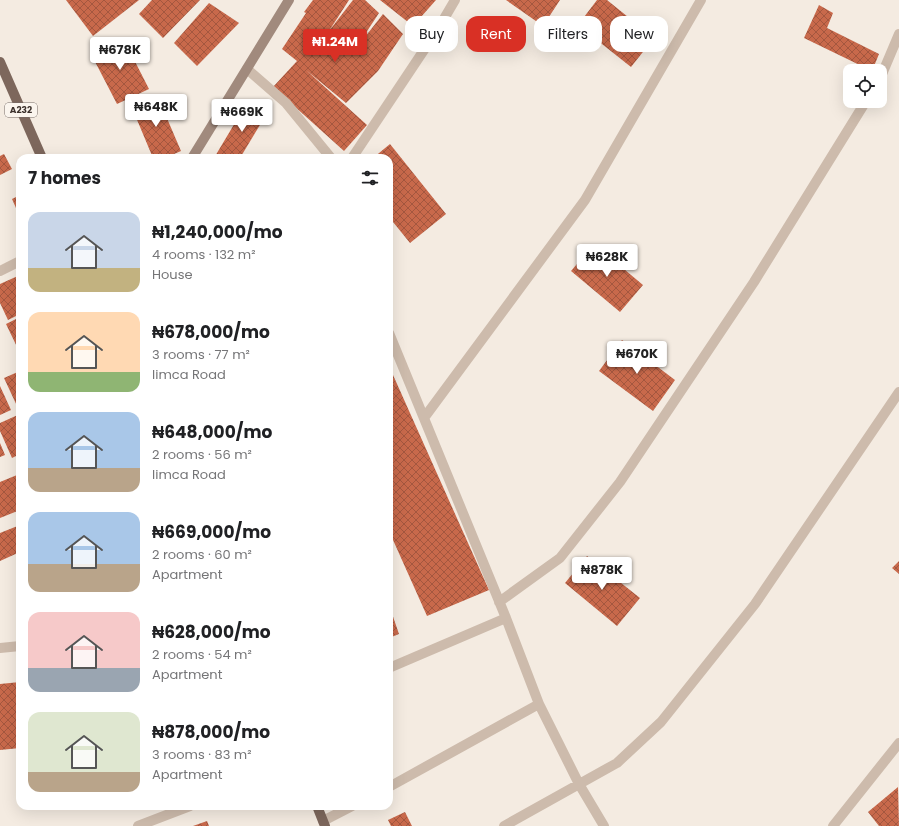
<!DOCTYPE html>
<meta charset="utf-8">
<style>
:root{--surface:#fff;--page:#f6f6f6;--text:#202124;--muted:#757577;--accent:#d93025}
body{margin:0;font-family:Poppins,sans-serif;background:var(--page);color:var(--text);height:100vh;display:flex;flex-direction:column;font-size:15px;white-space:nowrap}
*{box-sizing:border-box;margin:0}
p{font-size:13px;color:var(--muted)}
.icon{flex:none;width:22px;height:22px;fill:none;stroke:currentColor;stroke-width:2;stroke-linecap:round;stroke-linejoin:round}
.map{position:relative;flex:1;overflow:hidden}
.details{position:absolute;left:16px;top:154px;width:377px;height:656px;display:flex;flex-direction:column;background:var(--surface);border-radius:12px;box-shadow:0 4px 16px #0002}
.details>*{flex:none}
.hud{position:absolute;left:405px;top:16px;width:380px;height:36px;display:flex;gap:8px}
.controls{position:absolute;left:843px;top:64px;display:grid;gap:8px}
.controls a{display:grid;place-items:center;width:44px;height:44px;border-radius:8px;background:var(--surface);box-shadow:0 4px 16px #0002;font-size:20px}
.price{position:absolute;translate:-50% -34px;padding:0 9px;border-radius:4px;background:#fff;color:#222;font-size:13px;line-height:26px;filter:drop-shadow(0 1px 2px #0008)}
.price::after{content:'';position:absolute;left:50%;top:24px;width:12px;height:9px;margin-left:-6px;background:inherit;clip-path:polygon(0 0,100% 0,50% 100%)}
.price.on{background:var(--accent);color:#fff}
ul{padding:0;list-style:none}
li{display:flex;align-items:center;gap:12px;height:100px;padding:0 12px}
li span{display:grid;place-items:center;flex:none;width:112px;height:80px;border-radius:12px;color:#555}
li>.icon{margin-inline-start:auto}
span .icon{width:48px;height:48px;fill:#fffc;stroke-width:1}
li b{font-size:17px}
h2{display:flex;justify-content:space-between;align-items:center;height:48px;padding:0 12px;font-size:17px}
.chip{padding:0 14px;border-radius:12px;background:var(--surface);box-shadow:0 4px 16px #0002;font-size:14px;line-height:36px}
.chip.on{background:var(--accent);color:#fff}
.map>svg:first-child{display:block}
</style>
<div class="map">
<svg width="899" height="826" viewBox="0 0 899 826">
<defs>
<pattern id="building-cross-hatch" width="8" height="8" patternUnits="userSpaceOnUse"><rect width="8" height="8" fill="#c8694b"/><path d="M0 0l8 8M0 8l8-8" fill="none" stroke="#a4573f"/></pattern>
</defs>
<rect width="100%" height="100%" fill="#f4ebe1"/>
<path fill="url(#building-cross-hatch)" d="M66 0H139L93 36Z
M152 0H200L163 38 139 14Z
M313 0H349L329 31 353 0H365L379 13 354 51 383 14 403 34 378 71 346 103 306 70 367 125 344 151 273 87 297 61 282 49 306 13 304 12Z
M380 0H436L413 26Z
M506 0H560L543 26Z
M597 0H607L654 38 631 67 578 25Z
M209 3 239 23 197 66 174 43Z
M819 5 833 13 827 28 879 54 872 71 804 38Z
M124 40 149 89 117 104 90 52Z
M157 95 181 151 165 158H153L130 103Z
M248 101 266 115 240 158H214Z
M390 144 446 214 410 243 389 217V158H373Z
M4 154 12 169 0 175V156Z
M20 195V217L12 199Z
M594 244 643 285 620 312 571 271Z
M20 275V314L8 320 0 303V284Z
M20 317V351H19L6 324Z
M622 340 675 380 653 411 599 371Z
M389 366 489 590 427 616 389 531Z
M20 371V405L17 406 4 378Z
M0 386 11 410 0 415Z
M20 414V454L12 458 0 431V423Z
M0 443 5 455 0 457Z
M17 475 20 482V510L0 518V482Z
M20 525V552L0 561V533Z
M587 556 640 598 617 626 565 583Z
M899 561V574L892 568Z
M389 605 399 634 389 638Z
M20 682V748L0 750V684Z
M898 787 899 826H879L868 812Z
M405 812 412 826H391L388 820Z
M207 821 209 826H193Z"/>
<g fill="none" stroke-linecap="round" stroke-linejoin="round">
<path stroke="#cdbbac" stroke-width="10" d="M247 69 286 103 331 158
M880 79 899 34
M352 158 438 29 455 0
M0 271 20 261
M389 333 506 618 539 704 579 784 604 826
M424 418 585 200 701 0
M499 602 560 558 620 482 754 282 866 101
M0 648 20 646
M389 668 506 618
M389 787 539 704
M323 821 352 806
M138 826 190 806
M504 826 617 763 661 722 755 604 899 392
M833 826 899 743"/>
<path stroke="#a18a7d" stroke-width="10" d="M192 158 289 0"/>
<path stroke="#7d675c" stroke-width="10" d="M0 62 42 158
M317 806 325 826"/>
</g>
<g text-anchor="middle" stroke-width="4" stroke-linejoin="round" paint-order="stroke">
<rect fill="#fbf5ee" stroke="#756b66" stroke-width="1" x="5" y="103" width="32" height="14" rx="3"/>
<g font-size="9" font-weight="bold" fill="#3b302b">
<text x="21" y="113">A232</text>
</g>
</g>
</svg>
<div class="controls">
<a><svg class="icon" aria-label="locate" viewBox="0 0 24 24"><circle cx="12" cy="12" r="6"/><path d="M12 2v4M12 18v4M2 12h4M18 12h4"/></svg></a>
</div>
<b class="price on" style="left:335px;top:63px">₦1.24M</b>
<b class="price" style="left:120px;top:71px">₦678K</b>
<b class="price" style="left:156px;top:128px">₦648K</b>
<b class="price" style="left:242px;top:133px">₦669K</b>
<b class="price" style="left:607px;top:278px">₦628K</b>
<b class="price" style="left:637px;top:375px">₦670K</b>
<b class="price" style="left:602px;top:591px">₦878K</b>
<div class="hud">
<a class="chip">Buy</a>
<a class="chip on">Rent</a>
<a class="chip">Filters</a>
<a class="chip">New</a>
</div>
<section class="details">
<h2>7 homes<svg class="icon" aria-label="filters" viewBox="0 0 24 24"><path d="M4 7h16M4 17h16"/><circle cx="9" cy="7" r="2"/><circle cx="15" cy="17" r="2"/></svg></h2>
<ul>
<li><span style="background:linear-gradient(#c9d6e8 70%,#c2b280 0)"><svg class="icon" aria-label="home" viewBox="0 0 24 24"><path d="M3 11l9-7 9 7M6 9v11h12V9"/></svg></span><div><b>₦1,240,000/mo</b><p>4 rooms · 132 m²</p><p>House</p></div></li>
<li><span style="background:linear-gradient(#ffd9b3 75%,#8fb573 0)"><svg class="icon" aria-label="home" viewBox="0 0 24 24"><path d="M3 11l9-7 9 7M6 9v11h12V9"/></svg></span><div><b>₦678,000/mo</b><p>3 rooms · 77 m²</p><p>limca Road</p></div></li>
<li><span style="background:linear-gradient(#a9c7e8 70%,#b9a48a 0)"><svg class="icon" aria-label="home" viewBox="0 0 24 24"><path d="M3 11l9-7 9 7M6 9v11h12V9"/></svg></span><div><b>₦648,000/mo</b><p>2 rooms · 56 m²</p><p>limca Road</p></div></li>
<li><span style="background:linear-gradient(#a9c7e8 65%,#b9a48a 0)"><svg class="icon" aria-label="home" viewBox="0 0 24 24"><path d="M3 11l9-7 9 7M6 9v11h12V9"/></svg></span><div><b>₦669,000/mo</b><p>2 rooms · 60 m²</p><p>Apartment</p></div></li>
<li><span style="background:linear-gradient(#f6c9c9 70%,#9aa5b1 0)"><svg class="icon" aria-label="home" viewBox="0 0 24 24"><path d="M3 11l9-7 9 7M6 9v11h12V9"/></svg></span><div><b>₦628,000/mo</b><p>2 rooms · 54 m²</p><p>Apartment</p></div></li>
<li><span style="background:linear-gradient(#dfe7d0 75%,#b9a48a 0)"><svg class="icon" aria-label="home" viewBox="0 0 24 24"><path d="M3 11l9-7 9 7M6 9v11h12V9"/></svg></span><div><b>₦878,000/mo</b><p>3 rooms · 83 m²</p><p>Apartment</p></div></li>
</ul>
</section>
</div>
